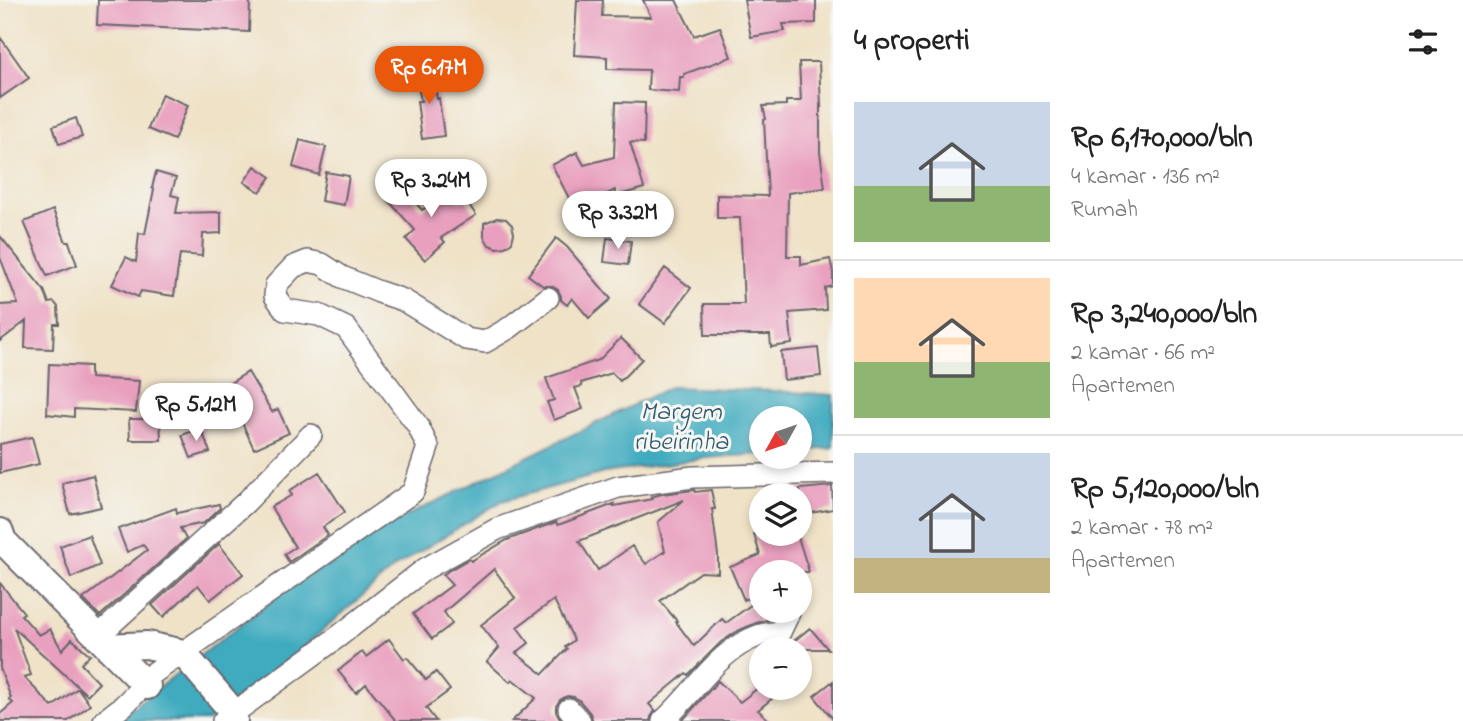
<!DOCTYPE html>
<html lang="id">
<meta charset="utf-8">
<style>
:root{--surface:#fff;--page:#f6f6f6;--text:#222;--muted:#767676;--line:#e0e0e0;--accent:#ea580c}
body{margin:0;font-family:"Indie Flower",sans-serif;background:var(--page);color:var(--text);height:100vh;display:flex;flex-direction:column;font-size:26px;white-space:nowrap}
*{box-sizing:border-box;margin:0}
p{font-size:23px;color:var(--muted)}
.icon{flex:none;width:38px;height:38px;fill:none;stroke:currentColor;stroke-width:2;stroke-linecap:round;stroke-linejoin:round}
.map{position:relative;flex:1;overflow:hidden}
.panel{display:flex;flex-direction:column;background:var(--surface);width:630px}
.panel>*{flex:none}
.needle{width:46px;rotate:230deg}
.buttons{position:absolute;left:749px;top:406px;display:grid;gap:14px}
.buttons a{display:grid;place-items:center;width:63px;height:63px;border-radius:50%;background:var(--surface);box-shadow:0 4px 10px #0003;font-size:35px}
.price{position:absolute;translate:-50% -60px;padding:0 16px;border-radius:24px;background:#fff;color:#222;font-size:23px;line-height:46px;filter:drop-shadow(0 2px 4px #0008)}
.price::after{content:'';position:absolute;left:50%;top:42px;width:21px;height:16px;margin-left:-10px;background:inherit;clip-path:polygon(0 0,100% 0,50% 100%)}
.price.on{background:var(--accent);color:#fff}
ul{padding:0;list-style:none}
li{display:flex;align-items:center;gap:21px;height:175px;padding:0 21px}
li+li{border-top:2px solid var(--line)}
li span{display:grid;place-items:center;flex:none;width:196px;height:140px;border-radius:0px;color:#555}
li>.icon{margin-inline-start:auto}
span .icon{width:84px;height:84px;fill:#fffc;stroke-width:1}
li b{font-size:30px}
h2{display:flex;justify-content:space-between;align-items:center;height:84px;padding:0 21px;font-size:30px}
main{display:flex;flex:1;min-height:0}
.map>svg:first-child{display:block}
</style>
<main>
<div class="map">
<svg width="833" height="721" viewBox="0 0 833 721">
<rect width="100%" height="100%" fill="#f6f6f2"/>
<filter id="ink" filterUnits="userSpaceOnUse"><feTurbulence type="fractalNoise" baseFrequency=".0143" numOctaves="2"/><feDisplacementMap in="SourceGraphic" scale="14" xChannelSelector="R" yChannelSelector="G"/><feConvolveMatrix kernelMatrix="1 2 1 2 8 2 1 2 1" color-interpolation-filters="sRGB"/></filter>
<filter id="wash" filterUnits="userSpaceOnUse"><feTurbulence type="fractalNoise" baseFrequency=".00686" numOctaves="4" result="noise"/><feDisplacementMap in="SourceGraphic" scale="28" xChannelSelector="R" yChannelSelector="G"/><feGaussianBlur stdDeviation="1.57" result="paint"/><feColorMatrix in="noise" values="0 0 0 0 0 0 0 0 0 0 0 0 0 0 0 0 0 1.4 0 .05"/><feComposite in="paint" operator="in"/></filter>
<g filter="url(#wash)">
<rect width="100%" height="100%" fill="#efe2c7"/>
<path fill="#40abbf" stroke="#31667d" stroke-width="2" d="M670 387 774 391 833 395V448L800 451V418H761V454L706 458 604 473 502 501 395 567 297 653 208 721H115L275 598 376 531Z"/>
<g id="blocks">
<path fill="#e9a0bf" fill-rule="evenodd" d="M98 0H250L249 32 97 25Z
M577 0H603L602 16 651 17 643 0H676L694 36 720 27 731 57 684 74V77H680L679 92 648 90 649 70 607 69V57L574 55Z
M744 0H816V23L783 24 785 31 751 37Z
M0 37 29 78 0 98Z
M799 62H819L821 106 820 105V152L825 188 788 193 787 256H801V265L830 259 833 272V286L825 288 826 310 789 313 792 344 771 347 770 335H705L704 304H744L740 218H717V195L768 196 764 120 766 119 763 106 786 105V101H801Z
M431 67 437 99 439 98 444 136 422 139 417 101H421L415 70Z
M162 94 188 105 174 140 148 129Z
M616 102 645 103 644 143 630 142 644 188 616 196 615 190 575 210 552 165 577 152 584 165 614 157Z
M76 118 82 137 59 144 53 126Z
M300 140 326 147 319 175 293 167Z
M255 166 271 177 260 192 244 182Z
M156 172 176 178 171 195 179 197 176 213 221 212V233L203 234 202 256 180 254 174 296 141 291 138 297 112 285 126 257 136 262 139 233 145 234 154 189 152 188Z
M326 172 349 176 344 205 321 201Z
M400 186 422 210 452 191 459 202 465 199 476 215 441 238 445 242 425 260 406 239 415 230 386 198Z
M53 210 66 242H69L77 265 47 276 24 222Z
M497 218 506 219 512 225 514 233 512 242 505 247 497 248 489 245 484 237V223Z
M0 236 44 290 49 303 54 302 58 307 59 324H54L53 349 25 348 26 321 0 341V305L18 304 0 257Z
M556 238 567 247 611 299 589 318 572 298 567 305 561 300V296L558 290 552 286H543L528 275Z
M607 238 631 241 628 265 604 262Z
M665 268 691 288 665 323 639 304Z
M621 338 642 359 620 381 612 373 581 383 582 386 575 388 583 409 554 420 547 402 554 400 546 378 599 360Z
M818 348 821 376 784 380 781 352Z
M49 364 90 366V378L139 381 136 412 74 409V417L47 414Z
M248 372 272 412 278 409 289 433 254 449 239 416 231 421 214 393Z
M129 419H160L161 440H130Z
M201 428 210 452 191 458 182 435Z
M32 437 39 464 0 473V444Z
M319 472 345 512 323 527 328 535 289 562 284 554 295 547 271 507 292 495 289 491Z
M93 475 101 507 70 514 62 483Z
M832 486 833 509 800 515V489Z
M694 490 695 492 711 490 715 509H712L718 555V573L701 572 660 601 677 621 676 622 694 646 722 619 726 623 755 602 768 620 756 623 738 631 721 642 688 675 686 673 649 704 655 711 651 717 650 721H593L590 713 579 700 574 697 567 696 560 700 556 706V712L562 721H512L536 698 512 679 510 682 487 662 499 648 481 625 515 598 494 569 444 612 452 624 432 639 413 614 452 585 443 575 448 571 469 559 471 561 507 540 556 522 558 525 614 504V506L652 499 651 497 662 494ZM684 500 658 522 665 551 646 564 632 546 598 570 579 541ZM554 600 574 640 565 647 567 649 543 674 516 653 529 643 517 627Z
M219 504 220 508 204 523 180 528 186 539 100 616 83 599 147 550 143 545 127 552 118 529 176 508 177 513Z
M754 534H797L809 572H761V593L744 600 730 567 760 555Z
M89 535 100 565 71 578 60 546Z
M219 544 243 574 210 600 198 585 163 617 152 605Z
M0 583 24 613 21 615 39 635 50 629 62 650 72 639 90 655 81 664 99 683 87 695 14 628 31 675 24 677 52 707 78 688 90 705 68 721H0V714L13 703 9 699 11 698 0 668Z
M810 628 828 649H784Z
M389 639 404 659 407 657 426 680 436 672 450 690 426 708 436 721H396L366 684 356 693 338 671 362 652 366 657Z
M718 681 740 702 758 688H785L758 710 770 721H682Z
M833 681V719L814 696Z"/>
</g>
</g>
<g filter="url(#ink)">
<use href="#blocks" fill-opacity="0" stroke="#6a656c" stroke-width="2"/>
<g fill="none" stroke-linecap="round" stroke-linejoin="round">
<defs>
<path id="minor" d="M98 636 246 502 311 435
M142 681 413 492 428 447 418 426 346 328 319 315 285 310 275 296 276 285 293 267 308 261 322 264 342 277 379 292 403 300 466 339 485 342 509 328 548 298
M569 709 580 721
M104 721 123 706 145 684
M223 721 339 636 425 569 497 529 618 487 693 477 833 473
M663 721C695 693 716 651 758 636 765 633 773 633 780 632L789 613 788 611"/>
<path id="tertiary" d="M0 532 3 541 147 686
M108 647 147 645 183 653 234 713V721"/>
</defs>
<use href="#minor" stroke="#6a656c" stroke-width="24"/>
<use href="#tertiary" stroke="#6a656c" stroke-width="30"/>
<use href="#minor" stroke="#fff" stroke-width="21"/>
<use href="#tertiary" stroke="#fff" stroke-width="26"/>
</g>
</g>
<g text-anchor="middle" stroke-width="6" stroke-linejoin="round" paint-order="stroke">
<g font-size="26" font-style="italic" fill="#2e5970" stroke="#f6f6f2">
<text x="681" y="419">Margem<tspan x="681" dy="30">ribeirinha</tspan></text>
</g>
</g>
</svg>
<div class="buttons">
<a><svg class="needle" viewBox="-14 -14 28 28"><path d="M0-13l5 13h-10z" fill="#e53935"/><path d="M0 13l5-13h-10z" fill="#767676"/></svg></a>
<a><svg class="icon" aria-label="layers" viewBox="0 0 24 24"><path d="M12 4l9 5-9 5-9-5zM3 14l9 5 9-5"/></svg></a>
<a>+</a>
<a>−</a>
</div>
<b class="price on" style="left:429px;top:106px">Rp 6.17M</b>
<b class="price" style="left:431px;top:219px">Rp 3.24M</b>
<b class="price" style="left:618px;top:251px">Rp 3.32M</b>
<b class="price" style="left:196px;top:443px">Rp 5.12M</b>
</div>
<section class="panel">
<h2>4 properti<svg class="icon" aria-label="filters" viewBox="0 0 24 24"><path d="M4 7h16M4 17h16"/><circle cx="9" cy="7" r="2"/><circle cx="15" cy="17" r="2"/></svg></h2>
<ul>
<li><span style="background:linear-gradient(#c9d6e8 60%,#8fb573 0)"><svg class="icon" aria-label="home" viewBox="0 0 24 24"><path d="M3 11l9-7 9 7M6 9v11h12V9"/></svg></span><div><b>Rp 6,170,000/bln</b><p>4 kamar · 136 m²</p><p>Rumah</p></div></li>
<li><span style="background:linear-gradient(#ffd9b3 60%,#8fb573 0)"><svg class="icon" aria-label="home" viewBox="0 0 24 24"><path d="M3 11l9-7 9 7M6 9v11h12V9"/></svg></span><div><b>Rp 3,240,000/bln</b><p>2 kamar · 66 m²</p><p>Apartemen</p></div></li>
<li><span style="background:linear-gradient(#c9d6e8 75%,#c2b280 0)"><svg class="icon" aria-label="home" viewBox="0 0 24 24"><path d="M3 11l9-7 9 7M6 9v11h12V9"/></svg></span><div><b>Rp 5,120,000/bln</b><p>2 kamar · 78 m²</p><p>Apartemen</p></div></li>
</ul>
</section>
</main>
